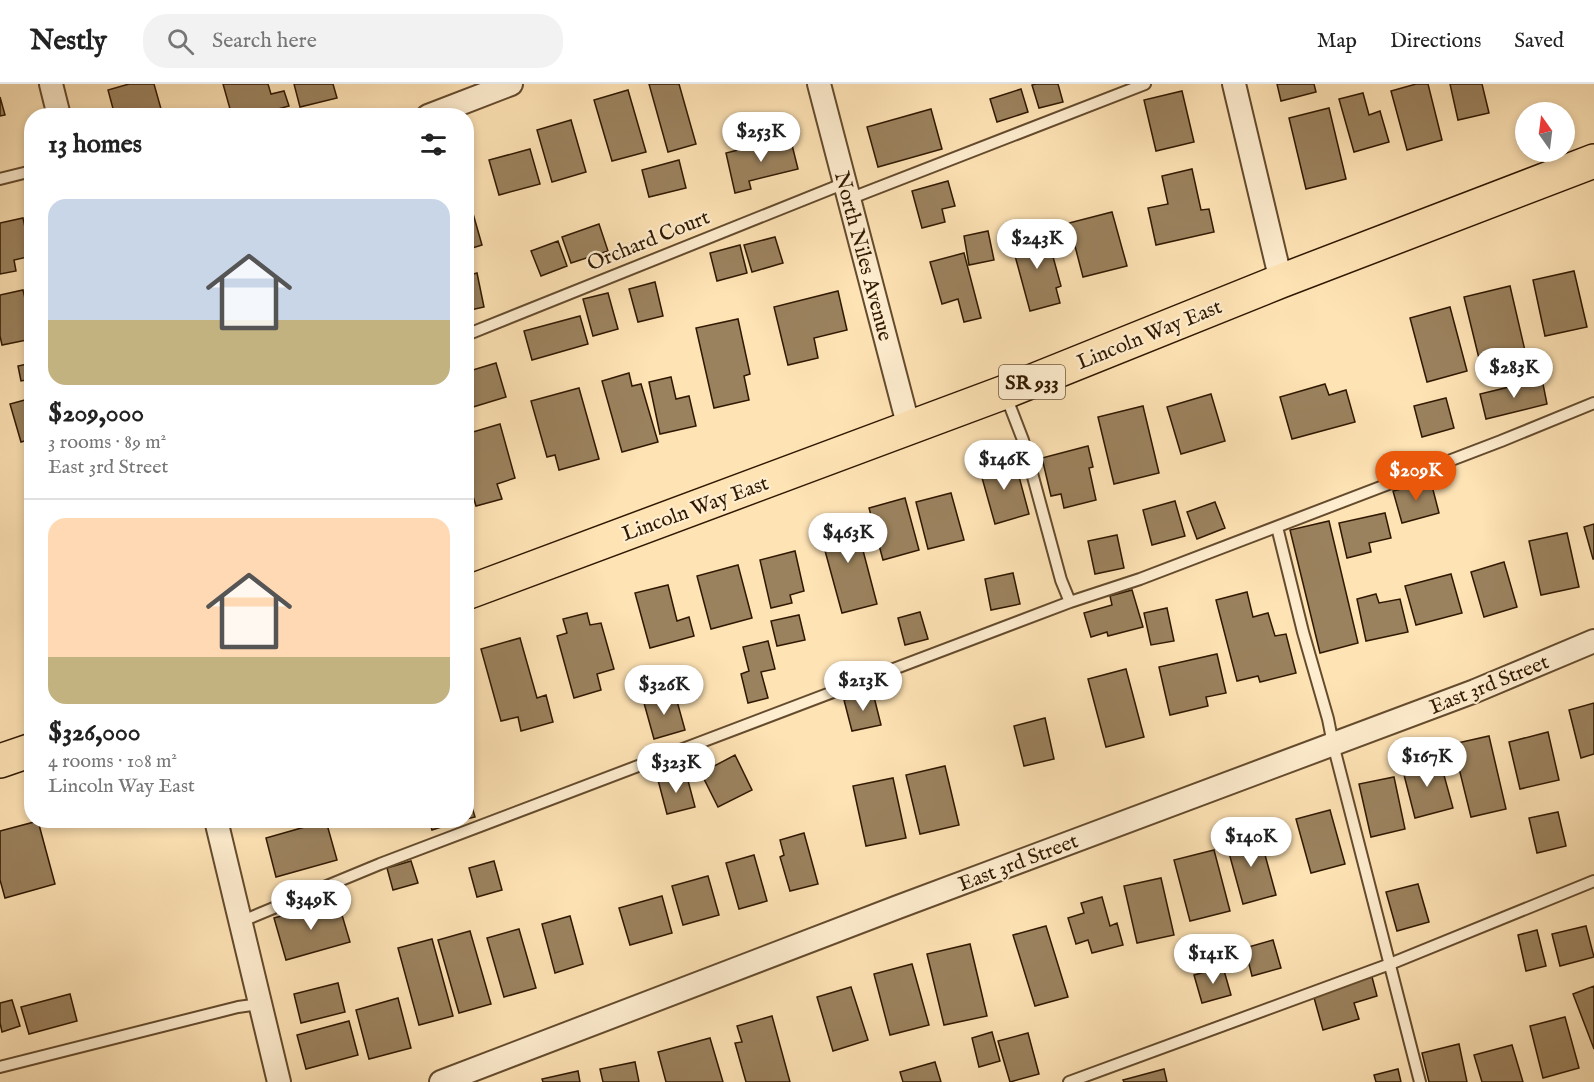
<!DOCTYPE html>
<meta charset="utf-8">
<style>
:root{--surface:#fff;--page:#f2f2f2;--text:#222;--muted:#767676;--line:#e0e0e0;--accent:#ea580c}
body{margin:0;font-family:"IM FELL English",serif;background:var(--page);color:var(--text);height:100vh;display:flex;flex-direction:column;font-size:22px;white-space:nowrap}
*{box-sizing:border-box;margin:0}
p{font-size:20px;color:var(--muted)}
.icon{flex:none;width:33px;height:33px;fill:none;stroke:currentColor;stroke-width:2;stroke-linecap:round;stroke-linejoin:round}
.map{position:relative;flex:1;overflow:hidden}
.panel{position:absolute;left:24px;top:24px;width:450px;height:720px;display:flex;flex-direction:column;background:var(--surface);border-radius:24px;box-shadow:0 3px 9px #0003}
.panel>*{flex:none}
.needle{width:39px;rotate:346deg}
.tools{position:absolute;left:1515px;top:18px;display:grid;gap:12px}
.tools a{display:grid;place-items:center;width:60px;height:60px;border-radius:50%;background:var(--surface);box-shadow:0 3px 9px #0003;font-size:30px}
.price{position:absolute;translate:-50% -51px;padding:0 14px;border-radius:21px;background:#fff;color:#222;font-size:20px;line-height:39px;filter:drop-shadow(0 2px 3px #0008)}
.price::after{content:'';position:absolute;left:50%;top:36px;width:18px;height:14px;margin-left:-9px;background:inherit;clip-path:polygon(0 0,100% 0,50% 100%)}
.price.current{background:var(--accent);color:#fff}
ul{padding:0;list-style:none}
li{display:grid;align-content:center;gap:12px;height:318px;padding:0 24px}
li+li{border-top:2px solid var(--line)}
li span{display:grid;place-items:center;height:186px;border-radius:18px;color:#555}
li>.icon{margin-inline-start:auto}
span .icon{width:108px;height:108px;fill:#fffc;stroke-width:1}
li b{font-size:26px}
h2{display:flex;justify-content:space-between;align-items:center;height:72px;padding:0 24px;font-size:26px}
header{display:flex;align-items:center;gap:36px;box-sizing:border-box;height:84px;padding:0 30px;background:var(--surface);border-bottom:2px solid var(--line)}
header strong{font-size:28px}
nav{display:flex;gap:33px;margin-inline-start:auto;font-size:21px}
.search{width:420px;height:54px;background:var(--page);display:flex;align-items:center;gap:15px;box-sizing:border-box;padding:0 21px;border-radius:24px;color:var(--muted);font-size:22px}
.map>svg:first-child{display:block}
</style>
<header>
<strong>Nestly</strong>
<div class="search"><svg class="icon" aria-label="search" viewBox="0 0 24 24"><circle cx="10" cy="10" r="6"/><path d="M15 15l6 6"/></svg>Search here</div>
<nav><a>Map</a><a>Directions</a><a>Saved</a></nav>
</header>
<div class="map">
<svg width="1594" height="998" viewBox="0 0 1594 998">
<rect width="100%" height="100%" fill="#fee3b5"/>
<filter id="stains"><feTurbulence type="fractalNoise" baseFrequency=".00333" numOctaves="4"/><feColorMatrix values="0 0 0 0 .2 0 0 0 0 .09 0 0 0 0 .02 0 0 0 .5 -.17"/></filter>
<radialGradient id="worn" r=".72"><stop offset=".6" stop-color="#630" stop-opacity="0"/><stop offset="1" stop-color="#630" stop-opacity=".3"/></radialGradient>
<path fill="#9b825e" stroke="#301800" stroke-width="1.5" d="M129 0H154L163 32H115L108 6Z
M223 0H268L271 10 284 7 289 22 252 32H232Z
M294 0H333L337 14 300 23Z
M649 0H679L696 60 668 68Z
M1036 0H1058L1063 18 1039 24 1032 1Z
M1277 0H1314L1316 8 1281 17Z
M1416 0H1428L1442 56 1407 66 1391 7Z
M1450 0H1482L1489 29 1458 36Z
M1021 5 1028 28 997 38 990 15Z
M628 6 646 68 612 77 594 16Z
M1182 7 1194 58 1156 67 1144 16Z
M1363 9 1369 31 1380 27 1389 58 1354 68 1339 15Z
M0 13 5 31 0 32Z
M1329 24 1346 95 1306 105 1289 34Z
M931 25 942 65 878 83 867 43Z
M571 36 586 88 552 98 537 46Z
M790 53 798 85 749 97 751 105 735 109 726 69Z
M530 65 540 100 499 111 489 76Z
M679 76 686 104 649 113 642 86Z
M1192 85 1201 126 1209 125 1214 148 1156 161 1148 124 1168 120 1162 92Z
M948 97 955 122 942 125 945 138 922 144 912 107Z
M466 105 482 161 466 166Z
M1112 128 1127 182 1083 193 1069 139Z
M23 134 26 148 32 147V172L14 176 16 187 0 190V139Z
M599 140 608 167 571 179 562 153Z
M988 147 994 176 969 181 964 152Z
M1046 147 1061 202 1056 204 1060 219 1030 227 1011 157Z
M775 153 783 179 752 188 744 161Z
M558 157 567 182 541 192 531 167Z
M740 161 747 189 717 197 710 169Z
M964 169 981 234 964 238 958 215 942 220 930 178Z
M1574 187 1587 243 1545 252 1533 196Z
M477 189 484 223 466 227V192Z
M655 198 663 232 638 238 629 205Z
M1510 202 1529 284 1484 295 1464 213Z
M23 206 26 219 32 218V255L2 261 0 252V211Z
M838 207 847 246 814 254 818 274 788 281 774 223Z
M608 209 618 245 593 252 583 215Z
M1450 223 1467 287 1427 298 1410 234Z
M580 232 588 260 532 276 524 247Z
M738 235 750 290 744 292 749 316 714 324 696 244Z
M32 279V295L21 297 18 282Z
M496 279 506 313 473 323 466 302V288Z
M629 289 632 302 641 300 658 358 622 368 602 297Z
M671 293 676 315 689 312 696 342 660 350 649 298Z
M1542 295 1547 320 1486 335 1480 310Z
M1325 300 1329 311 1346 306 1355 338 1292 355 1280 313Z
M579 304 599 375 559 386 555 371 547 373 531 317Z
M1211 310 1225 357 1181 370 1167 323Z
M32 314V355L21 358 10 320Z
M1446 314 1454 344 1422 353 1414 322Z
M1143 322 1159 389 1114 400 1098 333Z
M500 340 515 394 497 400 502 415 476 422 466 389V350Z
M1088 362 1093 383 1089 384 1096 416 1064 424 1061 410 1051 412 1042 374Z
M1014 374 1029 430 995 440 979 383Z
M1431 398 1439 429 1402 439 1393 407Z
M951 409 964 456 928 465 916 418Z
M905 414 919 466 883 476 869 424Z
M1175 417 1185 452 1152 461 1143 426Z
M1215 418 1225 444 1197 455 1187 428Z
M1385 429 1391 454 1369 459 1371 468 1347 474 1339 439Z
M854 432 877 520 842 529 818 441Z
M1329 437 1358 559 1320 569 1290 446Z
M1594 440V475H1593L1584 443Z
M1567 449 1579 503 1541 511 1529 457Z
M1117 451 1124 484 1095 490 1088 457Z
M795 467 804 507 790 511 792 519 771 524 760 476Z
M1504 478 1517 523 1484 533 1471 488Z
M738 481 752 534 711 545 697 492Z
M1013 489 1020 520 991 526 985 495Z
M1451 490 1462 529 1416 541 1405 502Z
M668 501 677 537 689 533 694 552 650 564 635 509Z
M1132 506 1143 543 1108 552 1107 548 1091 553 1084 529 1112 521 1110 512Z
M1247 508 1253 533 1268 529 1275 552 1286 550 1296 589 1260 598 1258 592 1237 597 1216 516Z
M1376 510 1379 519 1400 515 1408 548 1366 557 1357 515Z
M1167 524 1174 557 1151 561 1144 529Z
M920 528 928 555 905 561 898 534Z
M587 529 590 541 601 539 614 585 597 590 601 606 574 614 557 552 567 549 563 535Z
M799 531 805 556 777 562 771 537Z
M520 554 537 614 546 611 553 638 521 647 518 633 501 637 481 565Z
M768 557 775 585 761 588 768 614 748 619 741 590 749 587 743 563Z
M1217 570 1226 609 1206 613 1208 622 1170 631 1159 583Z
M1126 585 1144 653 1106 663 1088 595Z
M873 609 881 641 852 647 844 616Z
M675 610 685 646 654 655 644 619Z
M1594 619V670L1581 674 1569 626Z
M1045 634 1054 675 1024 682 1014 642Z
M1548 648 1559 696 1520 705 1509 658Z
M1489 652 1506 725 1471 733 1453 660Z
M735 671 752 706 718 723 701 689Z
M1439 673 1453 724 1415 734 1402 683Z
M945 682 959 741 920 750 906 691Z
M686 689 695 723 667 730 658 696Z
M1394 693 1405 745 1371 753 1359 700Z
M893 694 906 754 866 762 853 702Z
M466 703 475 733 466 735Z
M1330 726 1345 780 1311 789 1296 735Z
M1558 728 1566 762 1537 769 1529 734Z
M429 736H463L432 746Z
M38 737 55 800 5 814 0 796V747Z
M326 737 337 776 276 793 266 754Z
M804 749 818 800 790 807 780 773 784 771 780 756Z
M1259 749 1276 811 1243 820 1226 758Z
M1214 766 1230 827 1190 837 1174 776Z
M754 771 767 817 739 825 726 779Z
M411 777 418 799 393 806 387 784Z
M494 777 502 806 477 813 469 784Z
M708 792 719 831 683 841 672 802Z
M1161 794 1174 851 1137 859 1124 802Z
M1418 800 1429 838 1397 847 1386 808Z
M662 812 672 849 630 861 619 824Z
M1102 813 1110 842 1117 839 1123 861 1092 869 1088 856 1076 860 1068 834 1084 829 1081 819Z
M331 818 335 834 342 831 350 858 286 876 274 834Z
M570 832 583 880 555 889 542 840Z
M1046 842 1068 913 1035 922 1013 851Z
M1586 842 1594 873 1560 882 1552 850Z
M519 845 536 904 504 913 487 854Z
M1537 846 1546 882 1526 887 1518 851Z
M470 847 491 920 459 929 438 856Z
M432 855 453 932 419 941 398 864Z
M1273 856 1281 884 1252 892 1245 864Z
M970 860 987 932 944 941 927 870Z
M912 880 929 941 890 951 874 890Z
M1223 883 1231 911 1202 919 1194 891Z
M1372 893 1377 912 1354 919 1359 935 1323 946 1313 910Z
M338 899 345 928 301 939 294 910Z
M1594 902V965L1573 910Z
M851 903 868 956 833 967 817 913Z
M70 910 77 937 29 950 21 923Z
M398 914 411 964 369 975 356 926Z
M12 916 20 942 2 948 0 939V919Z
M772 932 790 998H746L735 959 742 958 737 942Z
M1565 933 1579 984 1543 994 1530 942Z
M349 937 358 971 306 985 297 951Z
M992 948 1000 977 979 983 972 954Z
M1028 949 1039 990 1010 998 998 957Z
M710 954 723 998H666L658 968Z
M1459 960 1467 998H1429L1422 969Z
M1512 961 1523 998H1482L1474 971Z
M635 978 639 998H603L600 985Z
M935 978 941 998H903L900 988Z
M1164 985 1167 998H1124L1123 996Z
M1398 985 1401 998H1376L1374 991Z
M578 987 580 998H543L542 995Z"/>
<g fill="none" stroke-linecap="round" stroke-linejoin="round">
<defs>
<path id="service" d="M0 95 32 87
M849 115 1145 0
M466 251 845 99
M1006 312 1023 356 1061 496 1070 518
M1277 443 1303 548 1328 635 1333 660 1420 998
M240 838 380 780 1070 518 1140 495 1501 357 1594 319
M0 983 238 923 260 920
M1069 998 1390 880 1594 797"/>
<path id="minor" d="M51 0 59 32
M819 0 909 344
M1234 0 1281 197
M428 32 511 0
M216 736 279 998
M441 998 898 823 1475 607 1594 557"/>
<path id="primary" d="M466 509 1005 308 1281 197 1594 77
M0 677 32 666"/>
</defs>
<use href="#service" stroke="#644b2d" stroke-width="14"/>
<use href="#minor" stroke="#644b2d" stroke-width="26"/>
<use href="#primary" stroke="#301800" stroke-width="36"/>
<use href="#service" stroke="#feedcf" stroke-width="10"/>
<use href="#minor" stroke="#feedcf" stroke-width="22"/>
<use href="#primary" stroke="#fee3b5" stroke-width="33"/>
</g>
<g text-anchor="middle" stroke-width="4.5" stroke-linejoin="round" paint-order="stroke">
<rect fill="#feedcf" stroke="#6e583e" stroke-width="1.5" x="999" y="281" width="66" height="34" rx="4.5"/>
<g font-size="20" font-weight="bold" fill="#301800">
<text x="1032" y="305">SR 933</text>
</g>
<g font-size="21" fill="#301800" stroke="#feedcf">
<text transform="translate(648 156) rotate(-22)" y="7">Orchard Court</text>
<text transform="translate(864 172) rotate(75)" y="7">North Niles Avenue</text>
<text transform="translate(1149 250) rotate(-22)" y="7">Lincoln Way East</text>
<text transform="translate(695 424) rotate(-20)" y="7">Lincoln Way East</text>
<text transform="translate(1489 600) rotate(-22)" y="7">East 3rd Street</text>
<text transform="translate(1018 778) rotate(-21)" y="7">East 3rd Street</text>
</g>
</g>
<rect width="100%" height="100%" filter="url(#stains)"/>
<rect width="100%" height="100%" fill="url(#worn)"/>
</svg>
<div class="tools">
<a><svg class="needle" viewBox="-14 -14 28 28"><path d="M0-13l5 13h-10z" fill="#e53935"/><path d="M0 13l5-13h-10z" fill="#767676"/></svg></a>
</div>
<b class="price" style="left:761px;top:79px">$253K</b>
<b class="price" style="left:1037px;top:186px">$243K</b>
<b class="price" style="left:1514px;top:315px">$283K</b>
<b class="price" style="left:1004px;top:407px">$146K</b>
<b class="price current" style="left:1416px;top:418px">$209K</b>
<b class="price" style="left:848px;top:480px">$463K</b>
<b class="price" style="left:863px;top:628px">$213K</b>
<b class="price" style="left:664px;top:632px">$326K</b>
<b class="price" style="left:1427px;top:704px">$167K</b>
<b class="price" style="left:676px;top:710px">$323K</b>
<b class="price" style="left:1251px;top:784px">$140K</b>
<b class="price" style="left:311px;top:847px">$349K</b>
<b class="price" style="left:1213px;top:901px">$141K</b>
<section class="panel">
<h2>13 homes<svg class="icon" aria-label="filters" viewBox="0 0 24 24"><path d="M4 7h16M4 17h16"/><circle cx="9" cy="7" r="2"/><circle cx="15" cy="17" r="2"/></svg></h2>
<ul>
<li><span style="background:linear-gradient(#c9d6e8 65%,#c2b280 0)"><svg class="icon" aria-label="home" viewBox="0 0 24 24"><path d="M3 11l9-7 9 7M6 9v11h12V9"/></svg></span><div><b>$209,000</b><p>3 rooms · 89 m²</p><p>East 3rd Street</p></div></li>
<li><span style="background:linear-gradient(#ffd9b3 75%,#c2b280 0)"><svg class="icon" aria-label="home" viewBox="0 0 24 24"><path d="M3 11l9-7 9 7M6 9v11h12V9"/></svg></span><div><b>$326,000</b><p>4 rooms · 108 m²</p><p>Lincoln Way East</p></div></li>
</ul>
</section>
</div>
